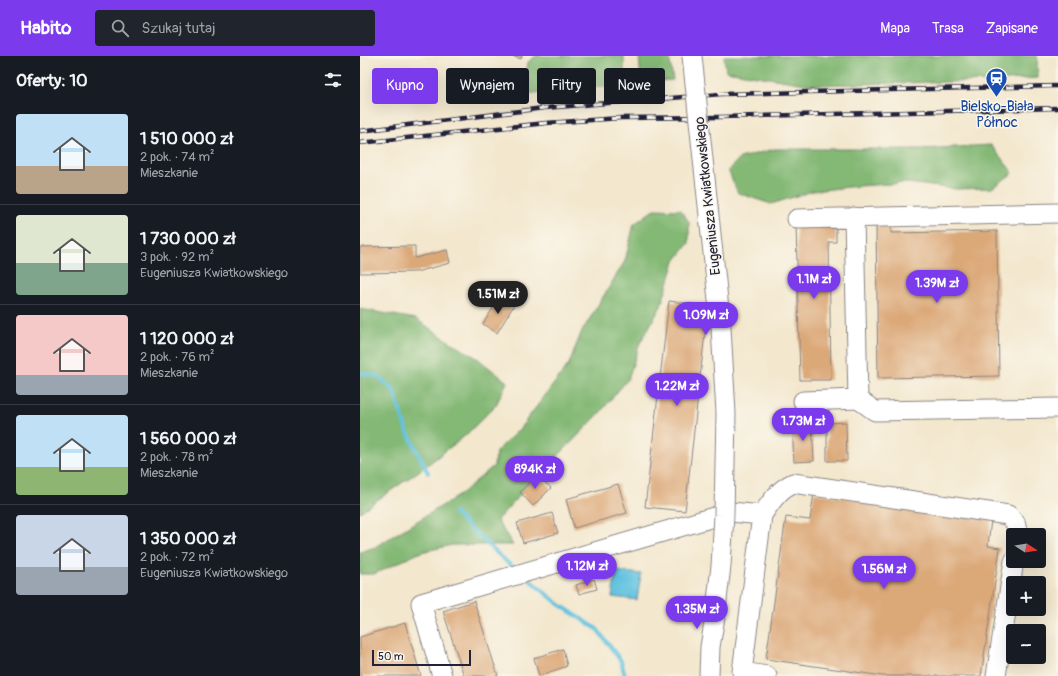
<!DOCTYPE html>
<html lang="pl">
<meta charset="utf-8">
<style>
:root{--surface:#171b24;--page:#20242c;--text:#f1f3f6;--muted:#9ea1a6;--line:#363941;--accent:#7c3aed}
body{margin:0;font-family:Pangolin,sans-serif;background:var(--page);color:var(--text);height:100vh;display:flex;flex-direction:column;font-size:15px;white-space:nowrap}
*{box-sizing:border-box;margin:0}
p{font-size:13px;color:var(--muted)}
.icon{flex:none;width:22px;height:22px;fill:none;stroke:currentColor;stroke-width:2;stroke-linecap:round;stroke-linejoin:round}
.map{position:relative;flex:1;overflow:hidden}
.sheet{display:flex;flex-direction:column;background:var(--surface);width:360px}
.sheet>*{flex:none}
.guide{position:absolute;left:12px;top:12px;width:380px;height:36px;display:flex;gap:8px}
.needle{width:26px;rotate:102deg}
.controls{position:absolute;left:646px;top:472px;display:grid;gap:8px}
.controls a{display:grid;place-items:center;width:40px;height:40px;border-radius:4px;background:var(--surface);box-shadow:0 4px 16px #0002;font-size:20px}
.scale{position:absolute;left:12px;bottom:10px;width:99px;box-sizing:border-box;padding-left:4px;border:2px solid #22223b;border-top:0;font-size:11px;line-height:14px;white-space:nowrap;color:#22223b;-webkit-text-stroke:3px #fbf7ec;paint-order:stroke}
.price{position:absolute;translate:-50% -34px;padding:0 9px;border-radius:14px;background:var(--accent);color:#fff;font-size:13px;line-height:26px;filter:drop-shadow(0 1px 2px #0008)}
.price::after{content:'';position:absolute;left:50%;top:24px;width:12px;height:9px;margin-left:-6px;background:inherit;clip-path:polygon(0 0,100% 0,50% 100%)}
.price.selected{background:#222;color:#fff}
ul{padding:0;list-style:none}
li{display:flex;align-items:center;gap:12px;height:100px;padding:0 16px}
li+li{border-top:1px solid var(--line)}
li span{display:grid;place-items:center;flex:none;width:112px;height:80px;border-radius:4px;color:#555}
li>.icon{margin-inline-start:auto}
span .icon{width:48px;height:48px;fill:#fffc;stroke-width:1}
li b{font-size:17px}
h2{display:flex;justify-content:space-between;align-items:center;height:48px;padding:0 16px;font-size:17px}
.chip{padding:0 14px;border-radius:4px;background:var(--surface);box-shadow:0 4px 16px #0002;font-size:14px;line-height:36px}
.chip.selected{background:var(--accent);color:#fff}
header{display:flex;align-items:center;gap:24px;box-sizing:border-box;height:56px;padding:0 20px;background:var(--accent);color:#fff}
header strong{font-size:19px}
nav{display:flex;gap:22px;margin-inline-start:auto;font-size:14px}
.search{width:280px;height:36px;background:var(--page);display:flex;align-items:center;gap:10px;box-sizing:border-box;padding:0 14px;border-radius:4px;color:var(--muted);font-size:15px}
main{display:flex;flex:1;min-height:0}
.map>svg:first-child{display:block}
</style>
<header>
<strong>Habito</strong>
<div class="search"><svg class="icon" aria-label="search" viewBox="0 0 24 24"><circle cx="10" cy="10" r="6"/><path d="M15 15l6 6"/></svg>Szukaj tutaj</div>
<nav><a>Mapa</a><a>Trasa</a><a>Zapisane</a></nav>
</header>
<main>
<section class="sheet">
<h2>Oferty: 10<svg class="icon" aria-label="filters" viewBox="0 0 24 24"><path d="M4 7h16M4 17h16"/><circle cx="9" cy="7" r="2"/><circle cx="15" cy="17" r="2"/></svg></h2>
<ul>
<li><span style="background:linear-gradient(#bfe0f5 65%,#b9a48a 0)"><svg class="icon" aria-label="home" viewBox="0 0 24 24"><path d="M3 11l9-7 9 7M6 9v11h12V9"/></svg></span><div><b>1 510 000 zł</b><p>2 pok. · 74 m²</p><p>Mieszkanie</p></div></li>
<li><span style="background:linear-gradient(#dfe7d0 60%,#7fa58c 0)"><svg class="icon" aria-label="home" viewBox="0 0 24 24"><path d="M3 11l9-7 9 7M6 9v11h12V9"/></svg></span><div><b>1 730 000 zł</b><p>3 pok. · 92 m²</p><p>Eugeniusza Kwiatkowskiego</p></div></li>
<li><span style="background:linear-gradient(#f6c9c9 75%,#9aa5b1 0)"><svg class="icon" aria-label="home" viewBox="0 0 24 24"><path d="M3 11l9-7 9 7M6 9v11h12V9"/></svg></span><div><b>1 120 000 zł</b><p>2 pok. · 76 m²</p><p>Mieszkanie</p></div></li>
<li><span style="background:linear-gradient(#bfe0f5 65%,#8fb573 0)"><svg class="icon" aria-label="home" viewBox="0 0 24 24"><path d="M3 11l9-7 9 7M6 9v11h12V9"/></svg></span><div><b>1 560 000 zł</b><p>2 pok. · 78 m²</p><p>Mieszkanie</p></div></li>
<li><span style="background:linear-gradient(#c9d6e8 65%,#9aa5b1 0)"><svg class="icon" aria-label="home" viewBox="0 0 24 24"><path d="M3 11l9-7 9 7M6 9v11h12V9"/></svg></span><div><b>1 350 000 zł</b><p>2 pok. · 72 m²</p><p>Eugeniusza Kwiatkowskiego</p></div></li>
</ul>
</section>
<div class="map">
<svg width="698" height="620" viewBox="0 0 698 620">
<rect width="100%" height="100%" fill="#fbf7ec"/>
<filter id="ink" filterUnits="userSpaceOnUse"><feTurbulence type="fractalNoise" baseFrequency=".025" numOctaves="2"/><feDisplacementMap in="SourceGraphic" scale="8" xChannelSelector="R" yChannelSelector="G"/><feConvolveMatrix kernelMatrix="1 2 1 2 8 2 1 2 1" color-interpolation-filters="sRGB"/></filter>
<filter id="wash" filterUnits="userSpaceOnUse"><feTurbulence type="fractalNoise" baseFrequency=".012" numOctaves="4" result="noise"/><feDisplacementMap in="SourceGraphic" scale="16" xChannelSelector="R" yChannelSelector="G"/><feGaussianBlur stdDeviation="0.9" result="paint"/><feColorMatrix in="noise" values="0 0 0 0 0 0 0 0 0 0 0 0 0 0 0 0 0 1.4 0 .05"/><feComposite in="paint" operator="in"/></filter>
<g filter="url(#wash)">
<rect width="100%" height="100%" fill="#f3e7cd"/>
<path fill="#83b874" stroke="#526d58" d="M176 0H264V28L164 38 168 6Z
M279 0H309L313 24 281 26Z
M364 0H677L678 22 630 25 452 29 366 15Z
M631 89 653 117 632 132 596 133 547 127 498 130 453 135 411 148 378 137 368 114 380 102 414 93H561Z
M295 153 321 154 329 166V187L315 205 301 250 280 287 268 323 238 359 191 407 176 411 166 432 137 464 153 489H92L61 496 14 518H0V496L15 491 98 440 135 409H134L136 396 161 371 209 308 221 277 265 205 274 168Z
M0 253 56 263 87 284 117 302 147 326 136 349 106 379 62 413 0 456Z"/>
<path fill="#61c2df" stroke="#42728d" d="M256 515 281 518 277 544 252 541Z"/>
<g fill="none" stroke-linecap="round" stroke-linejoin="round">
<path stroke="#61c2df" stroke-width="4" d="M0 317 18 320 34 335 46 373 68 417
M94 457 139 499 155 513
M167 522 200 549 237 573 261 605 265 620"/>
</g>
<g id="blocks">
<path fill="#dba878" d="M152 0H162L161 3Z
M436 168 476 169V186H469L471 324H440Z
M516 170H531V177L637 175 639 320 518 322Z
M55 190V202L87 194 90 207 56 216 0 217V191Z
M140 241 154 249 137 277 123 268Z
M309 245 348 250 325 455 285 451Z
M486 366 487 405H467V367Z
M452 367 454 405 434 406 432 368Z
M177 419 191 432 173 450 160 436Z
M258 428 267 457 214 472 206 443Z
M454 437 631 463 628 490 640 492 621 620H523L406 603 426 461 450 464Z
M192 457 198 477 163 487 157 467Z
M234 523 237 533 219 538 216 529Z
M114 545 138 620H104L83 555Z
M45 567 61 620H0V581Z
M203 593 207 610 179 620 174 602Z"/>
</g>
</g>
<g filter="url(#ink)">
<use href="#blocks" fill-opacity="0" stroke="#8a8484" stroke-width="1"/>
<g fill="none" stroke-linecap="round" stroke-linejoin="round">
<defs>
<path id="minor" d="M494 161 498 343 515 355 698 352
M437 163 698 157
M443 345 498 343
M82 620 61 547 371 456 402 459
M349 620 350 591 355 561
M407 620 382 616 402 459C411 446 418 434 433 427L648 459 655 466 658 479
M636 620 654 505"/>
</defs>
<use href="#minor" stroke="#8a8484" stroke-width="21"/>
<use href="#minor" stroke="#fff" stroke-width="19"/>
<defs>
<path id="rail" d="M0 75 184 52 362 38 698 30
M0 87 186 67 261 62 360 61 698 52"/>
</defs>
<use href="#rail" stroke="#22223b" stroke-width="4.5"/>
<use href="#rail" stroke="#fbf7ec" stroke-width="3" stroke-dasharray="9" stroke-linecap="butt"/>
<defs>
<path id="minor-bridge" d="M332 0 361 272 366 357 364 459 361 510 355 561"/>
</defs>
<use href="#minor-bridge" stroke="#8a8484" stroke-width="21" stroke-linecap="butt"/>
<use href="#minor-bridge" stroke="#fff" stroke-width="19"/>
</g>
</g>
<defs>
<symbol id="station-pin" viewBox="-11 -11 22 30"><path d="M0 17L-7.5 6A9.5 9.5 0 1 1 7.5 6Z" fill="#1a4fb4" stroke="#fbf7ec"/><path d="M-3-6H3Q5-6 5-4V2Q5 4 3 4L4.5 6H3L1.5 4h-3L-3 6H-4.5L-3 4Q-5 4-5 2V-4Q-5-6-3-6ZM-3.5-4v3h7v-3ZM-3.5 1v1.5H-2V1ZM2 1v1.5H3.5V1Z" fill="#fff"/></symbol>
</defs>
<g fill-rule="evenodd">
<use href="#station-pin" x="624" y="10" width="25" height="34"/>
</g>
<g text-anchor="middle" stroke-width="3" stroke-linejoin="round" paint-order="stroke">
<g font-size="14" fill="#164399" stroke="#fbf7ec">
<text x="637" y="55">Bielsko-Biała<tspan x="637" dy="16">Północ</tspan></text>
</g>
<g font-size="14" fill="#22223b" stroke="#fbf7ec">
<text transform="translate(347 140) rotate(-96)" y="5">Eugeniusza Kwiatkowskiego</text>
</g>
</g>
</svg>
<div class="controls">
<a><svg class="needle" viewBox="-14 -14 28 28"><path d="M0-13l5 13h-10z" fill="#e53935"/><path d="M0 13l5-13h-10z" fill="#9ea1a6"/></svg></a>
<a>+</a>
<a>−</a>
</div>
<div class="scale">50 m</div>
<b class="price" style="left:454px;top:244px">1.1M zł</b>
<b class="price" style="left:577px;top:248px">1.39M zł</b>
<b class="price selected" style="left:138px;top:259px">1.51M zł</b>
<b class="price" style="left:346px;top:280px">1.09M zł</b>
<b class="price" style="left:317px;top:351px">1.22M zł</b>
<b class="price" style="left:443px;top:386px">1.73M zł</b>
<b class="price" style="left:175px;top:434px">894K zł</b>
<b class="price" style="left:227px;top:531px">1.12M zł</b>
<b class="price" style="left:524px;top:534px">1.56M zł</b>
<b class="price" style="left:337px;top:574px">1.35M zł</b>
<div class="guide">
<a class="chip selected">Kupno</a>
<a class="chip">Wynajem</a>
<a class="chip">Filtry</a>
<a class="chip">Nowe</a>
</div>
</div>
</main>
